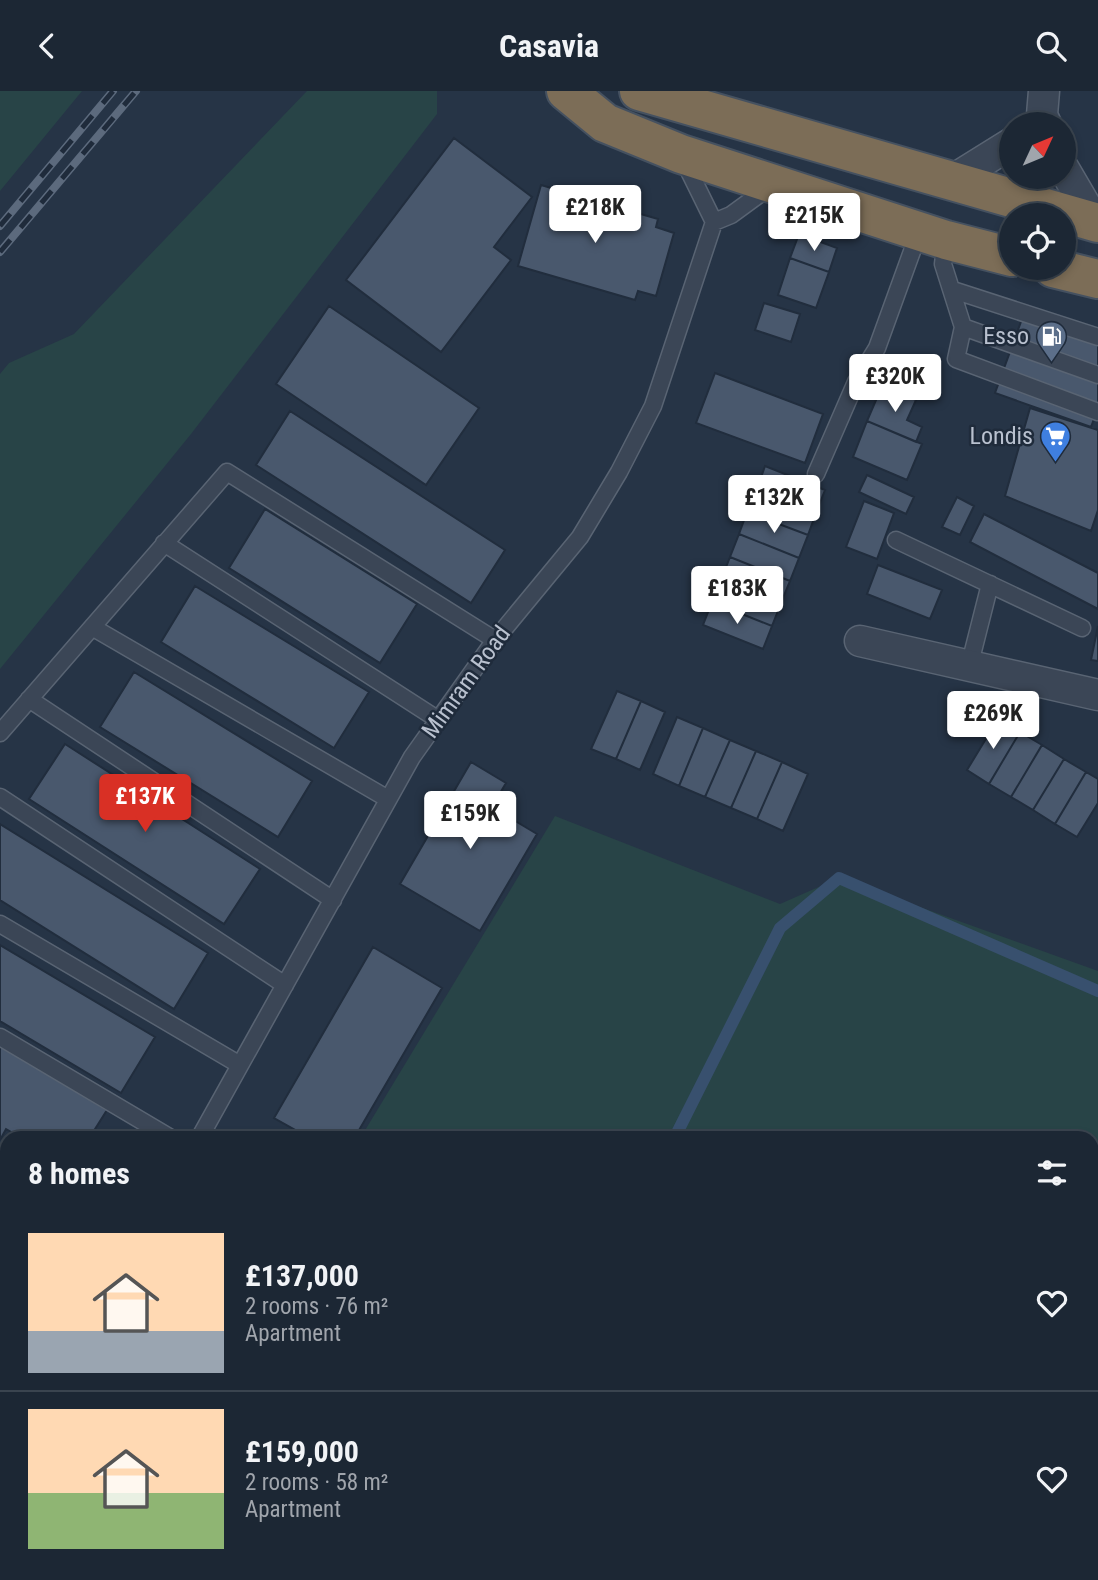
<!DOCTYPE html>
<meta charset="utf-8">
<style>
:root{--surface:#1c2734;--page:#293340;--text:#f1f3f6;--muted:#a0a5ac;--line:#3a444f;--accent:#d93025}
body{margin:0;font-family:"Roboto Condensed",sans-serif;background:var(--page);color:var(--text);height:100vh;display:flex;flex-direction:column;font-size:26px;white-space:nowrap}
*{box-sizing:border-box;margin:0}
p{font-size:23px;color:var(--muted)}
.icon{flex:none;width:38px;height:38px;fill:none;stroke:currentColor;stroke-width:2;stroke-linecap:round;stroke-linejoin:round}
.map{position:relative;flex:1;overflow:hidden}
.sheet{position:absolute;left:0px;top:1040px;width:1099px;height:450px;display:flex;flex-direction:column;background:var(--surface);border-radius:21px 21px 0 0;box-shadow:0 4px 10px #0003,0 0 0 2px var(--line)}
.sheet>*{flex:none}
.needle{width:46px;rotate:46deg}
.buttons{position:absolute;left:999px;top:21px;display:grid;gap:14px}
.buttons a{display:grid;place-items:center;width:77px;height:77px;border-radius:50%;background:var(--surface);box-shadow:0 4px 10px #0003,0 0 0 2px var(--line);font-size:35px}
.price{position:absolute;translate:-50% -60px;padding:0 16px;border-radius:7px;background:#fff;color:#222;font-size:23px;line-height:46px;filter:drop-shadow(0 2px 4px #0008)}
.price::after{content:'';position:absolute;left:50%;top:42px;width:21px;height:16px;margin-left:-10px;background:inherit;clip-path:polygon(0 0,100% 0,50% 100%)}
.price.selected{background:var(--accent);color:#fff}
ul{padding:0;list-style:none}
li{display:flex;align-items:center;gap:21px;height:175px;padding:0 28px}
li+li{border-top:2px solid var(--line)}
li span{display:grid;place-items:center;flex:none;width:196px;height:140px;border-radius:0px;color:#555}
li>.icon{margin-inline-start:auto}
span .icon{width:84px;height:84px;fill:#fffc;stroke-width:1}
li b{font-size:30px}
h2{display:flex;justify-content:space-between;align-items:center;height:84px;padding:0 28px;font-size:30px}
header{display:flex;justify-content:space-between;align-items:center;height:91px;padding:0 28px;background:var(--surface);font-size:32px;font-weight:700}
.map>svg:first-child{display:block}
</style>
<header><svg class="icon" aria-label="back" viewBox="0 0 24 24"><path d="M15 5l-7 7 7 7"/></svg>Casavia<svg class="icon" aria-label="search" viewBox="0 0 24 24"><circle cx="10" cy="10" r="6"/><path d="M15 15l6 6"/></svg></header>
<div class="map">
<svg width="1098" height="1489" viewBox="0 0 1098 1489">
<rect width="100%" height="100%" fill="#263446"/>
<path fill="#284447" d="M0 0H82L0 100Z
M307 0H437V23L191 343 0 578V283L9 272 74 243Z
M555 725 780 813 839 787 1098 880V1489H75L44 1482H1092V1046H361Z
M7 1162V1474L0 1473V1169Z"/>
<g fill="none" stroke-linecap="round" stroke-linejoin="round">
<path stroke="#38506e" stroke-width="12" d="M675 1046 780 837 839 787 1098 900"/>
<path stroke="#38506e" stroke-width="70" d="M0 1160 7 1151
M490 1482 491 1489"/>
</g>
<path fill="#49586d" stroke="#212d3d" stroke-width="2" d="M454 47 532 106 494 156 511 169 441 261 346 189Z
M541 94 658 128 656 136 674 142 656 205 638 200 635 209 518 175Z
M799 143 837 157 829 181 790 167Z
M790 167 829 181 816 217 778 204Z
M764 212 800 223 791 251 755 239Z
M329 215 479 317 426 394 276 293Z
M1026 217 1098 241V317L1091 336 995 302Z
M715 282 823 323 805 372 696 332Z
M882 295 916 309 907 329 922 336 916 351 867 330Z
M1030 317 1098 339V419L1091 440 1005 405Z
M290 320 505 459 471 512 256 374Z
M867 330 922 353 907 389 853 366Z
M765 375 825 399 816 422 757 398Z
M867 384 914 406 906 423 859 401Z
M757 398 816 422 808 444 747 421Z
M957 406 974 415 960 444 942 436Z
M864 410 894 422 877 468 846 456Z
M265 418 417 513 380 572 229 477Z
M747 421 808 444 799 467 739 443Z
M984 423 1098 482V518L970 451Z
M739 443 799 467 790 490 730 466Z
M730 466 790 490 781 512 721 489Z
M878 474 942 499 930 528 867 503Z
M721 489 781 512 772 535 712 511Z
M195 495 369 601 334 657 161 551Z
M712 511 772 535 763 558 703 534Z
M1098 535V570L1091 569Z
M134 581 312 690 278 746 100 636Z
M617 600 641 610 616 668 591 658Z
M641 610 665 621 640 679 616 668Z
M677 626 703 637 679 695 653 683Z
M998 628 1020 641 989 693 967 679Z
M703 637 730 649 705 706 679 695Z
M1020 641 1042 654 1011 706 989 693Z
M730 649 756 660 731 717 705 706Z
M65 653 260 778 224 833 29 708Z
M1042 654 1064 668 1033 719 1011 706Z
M756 660 782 671 757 728 731 717Z
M1064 668 1086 681 1055 733 1033 719Z
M471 671 506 692 492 716 537 743 480 840 400 793Z
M782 671 808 683 783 740 757 728Z
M1086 681 1098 688V712L1077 746 1055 733Z
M0 733 208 862 174 918 0 809Z
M0 854 155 946 121 1002 0 930Z
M373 856 442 897 355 1046H308L274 1027Z
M0 953 107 1019 90 1046H20L6 1038 0 1049Z"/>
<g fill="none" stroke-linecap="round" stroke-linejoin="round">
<defs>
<path id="lane" d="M714 131 731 124 768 97
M946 149 943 173 963 236 1098 284
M953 199 1098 246
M963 236 956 268 1098 321
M816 383 856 291 877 257 919 141
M896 449 1082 537
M164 452 437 628
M92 536 388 708
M969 576 990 493
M29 608 333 809
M0 642 227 381 495 549
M0 706 285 894
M0 833 240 974
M0 946 169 1046
M200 1046 412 666 495 549 580 446 619 381 653 315 714 131 684 70
M0 1103H7"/>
<path id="street" d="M1044 0 1042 24 1046 33
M1064 78 1095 131
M951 90 1012 52
M860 550 1098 604"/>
<path id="highway" d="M566 0 605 32 681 63 946 149 1012 166
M639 0 1098 132
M1053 177 1098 188"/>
</defs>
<use href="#lane" stroke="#596473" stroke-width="19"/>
<use href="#street" stroke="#596473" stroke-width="33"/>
<use href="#highway" stroke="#455160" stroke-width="42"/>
<use href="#lane" stroke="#3b4656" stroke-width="16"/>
<use href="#street" stroke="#3b4656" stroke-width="30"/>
<use href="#highway" stroke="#7c6d57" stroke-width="38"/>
<defs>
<path id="rail" d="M0 135 113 0
M0 161 136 0"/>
</defs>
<use href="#rail" stroke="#5c6a7d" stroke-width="8"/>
<use href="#rail" stroke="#1f2b3b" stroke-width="5" stroke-dasharray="16" stroke-linecap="butt"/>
</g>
<defs>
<symbol id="fuel-pin" viewBox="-11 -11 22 30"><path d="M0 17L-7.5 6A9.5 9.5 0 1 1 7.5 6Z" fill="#5c6f8a" stroke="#1f2b3b"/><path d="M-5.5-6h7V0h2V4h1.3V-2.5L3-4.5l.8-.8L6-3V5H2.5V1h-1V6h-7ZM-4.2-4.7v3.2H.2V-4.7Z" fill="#fff"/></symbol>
<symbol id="supermarket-pin" viewBox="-11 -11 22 30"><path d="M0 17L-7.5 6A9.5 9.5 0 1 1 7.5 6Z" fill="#3f7fe0" stroke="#1f2b3b"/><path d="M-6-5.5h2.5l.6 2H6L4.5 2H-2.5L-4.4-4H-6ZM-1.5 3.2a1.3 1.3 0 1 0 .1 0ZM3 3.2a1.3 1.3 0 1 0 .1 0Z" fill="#fff"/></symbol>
</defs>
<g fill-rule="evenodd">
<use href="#fuel-pin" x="1034" y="228" width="35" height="47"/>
<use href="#supermarket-pin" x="1038" y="328" width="35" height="47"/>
</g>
<g text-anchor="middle" stroke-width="5" stroke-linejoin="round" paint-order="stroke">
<g font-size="24" fill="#b9c1cf" stroke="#1f2b3b" text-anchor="end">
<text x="1029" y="253">Esso</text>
<text x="1033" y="353">Londis</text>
</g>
<g font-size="24" fill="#b9c1cf" stroke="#1f2b3b">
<text transform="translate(466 591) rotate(-54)" y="8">Mimram Road</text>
</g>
</g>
</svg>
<div class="buttons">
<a><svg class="needle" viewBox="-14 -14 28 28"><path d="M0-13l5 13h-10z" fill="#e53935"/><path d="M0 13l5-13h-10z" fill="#a0a5ac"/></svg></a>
<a><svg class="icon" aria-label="locate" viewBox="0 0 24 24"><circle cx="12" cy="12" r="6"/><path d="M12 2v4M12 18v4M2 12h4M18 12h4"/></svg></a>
</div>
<b class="price" style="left:595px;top:154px">£218K</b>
<b class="price" style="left:814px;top:162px">£215K</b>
<b class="price" style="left:895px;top:323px">£320K</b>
<b class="price" style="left:774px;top:444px">£132K</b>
<b class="price" style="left:737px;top:535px">£183K</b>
<b class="price" style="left:993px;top:660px">£269K</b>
<b class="price selected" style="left:145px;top:743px">£137K</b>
<b class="price" style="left:470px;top:760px">£159K</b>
<section class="sheet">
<h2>8 homes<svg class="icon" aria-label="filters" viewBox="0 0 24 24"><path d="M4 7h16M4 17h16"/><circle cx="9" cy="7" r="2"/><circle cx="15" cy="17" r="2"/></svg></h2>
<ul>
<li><span style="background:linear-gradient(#ffd9b3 70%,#9aa5b1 0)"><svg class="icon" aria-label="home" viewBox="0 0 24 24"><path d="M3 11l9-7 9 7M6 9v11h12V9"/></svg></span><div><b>£137,000</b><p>2 rooms · 76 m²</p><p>Apartment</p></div><svg class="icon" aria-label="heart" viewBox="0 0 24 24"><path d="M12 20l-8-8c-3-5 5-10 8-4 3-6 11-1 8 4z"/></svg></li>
<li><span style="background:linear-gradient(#ffd9b3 60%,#8fb573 0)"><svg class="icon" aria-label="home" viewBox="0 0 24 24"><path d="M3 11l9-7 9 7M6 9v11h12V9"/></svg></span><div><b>£159,000</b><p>2 rooms · 58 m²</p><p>Apartment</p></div><svg class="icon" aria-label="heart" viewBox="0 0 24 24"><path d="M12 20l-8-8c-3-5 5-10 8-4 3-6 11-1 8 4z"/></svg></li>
</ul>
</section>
</div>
